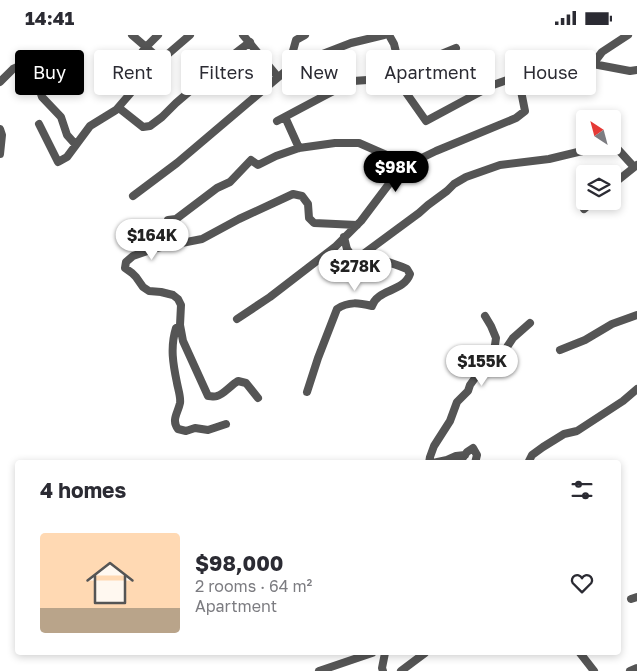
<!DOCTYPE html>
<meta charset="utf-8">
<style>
:root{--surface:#fff;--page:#f2f2f3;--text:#2b2b33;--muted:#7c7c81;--line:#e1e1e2;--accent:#000}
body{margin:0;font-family:"Golos Text",sans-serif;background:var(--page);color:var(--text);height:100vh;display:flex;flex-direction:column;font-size:19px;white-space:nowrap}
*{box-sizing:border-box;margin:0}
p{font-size:16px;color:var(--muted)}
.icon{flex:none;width:28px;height:28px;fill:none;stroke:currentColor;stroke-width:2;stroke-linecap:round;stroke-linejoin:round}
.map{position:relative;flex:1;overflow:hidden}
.panel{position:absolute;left:15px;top:425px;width:606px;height:195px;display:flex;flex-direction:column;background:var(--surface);border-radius:5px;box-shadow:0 2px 8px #0003}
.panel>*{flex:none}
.top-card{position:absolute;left:15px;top:15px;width:608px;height:45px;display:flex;gap:10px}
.needle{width:32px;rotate:324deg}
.fabs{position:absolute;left:576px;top:75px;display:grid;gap:10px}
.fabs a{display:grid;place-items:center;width:45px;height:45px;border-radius:5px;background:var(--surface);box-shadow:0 2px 8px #0003;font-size:25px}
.price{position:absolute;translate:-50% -42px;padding:0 11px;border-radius:18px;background:#fff;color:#222;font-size:16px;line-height:32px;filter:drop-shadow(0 1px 2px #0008)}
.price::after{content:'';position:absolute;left:50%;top:30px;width:15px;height:11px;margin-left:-8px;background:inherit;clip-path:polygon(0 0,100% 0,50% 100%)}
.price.current{background:var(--accent);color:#fff}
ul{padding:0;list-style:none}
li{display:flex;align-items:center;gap:15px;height:125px;padding:0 25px}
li+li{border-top:1px solid var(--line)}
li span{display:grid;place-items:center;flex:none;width:140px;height:100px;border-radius:5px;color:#555}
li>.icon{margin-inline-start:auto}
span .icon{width:60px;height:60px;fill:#fffc;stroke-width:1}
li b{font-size:21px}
h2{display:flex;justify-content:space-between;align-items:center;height:60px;padding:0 25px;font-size:21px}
.tag{padding:0 18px;border-radius:5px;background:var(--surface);box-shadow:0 2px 8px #0003;font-size:18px;line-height:45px}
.tag.current{background:var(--accent);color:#fff}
.status{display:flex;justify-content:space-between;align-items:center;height:35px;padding:0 25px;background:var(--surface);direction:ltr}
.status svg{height:14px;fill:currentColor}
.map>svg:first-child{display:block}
</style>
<div class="status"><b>14:41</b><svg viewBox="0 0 49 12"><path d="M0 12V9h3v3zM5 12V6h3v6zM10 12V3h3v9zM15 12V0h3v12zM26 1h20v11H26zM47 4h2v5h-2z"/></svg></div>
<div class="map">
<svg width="637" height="636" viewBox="0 0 637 636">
<rect width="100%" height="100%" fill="#fff"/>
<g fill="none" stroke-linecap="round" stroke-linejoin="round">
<path stroke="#555" stroke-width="8" d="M132 0 161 25
M243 0 278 42
M389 0 394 9 401 37
M628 0 602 17 593 29 630 36 637 35
M129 34 146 12 158 0
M288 34 296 5 305 0
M395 42 426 86 493 50 518 41 566 27 593 29
M0 47 13 34 24 29 28 31 34 38 42 62 61 82 67 100 76 110
M119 73 143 92 150 91 162 82 176 68 224 27 250 7
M285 82 299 113
M277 86 324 61 353 46 382 44 395 42 405 34 456 13
M39 89 58 127 67 122 90 91 116 75 154 31 190 0
M0 94 2 100 0 119
M612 110H614L634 132
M612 150 637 130
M133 161 177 128 288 34 320 20 351 8 384 0
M584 174 593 166
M168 185 176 184 217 153 230 147 251 125 258 130 276 121 299 113 335 108H359L391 122 401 133
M358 223 419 178 428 170 447 156 454 149 466 142 500 130 549 124 578 117 606 111
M237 284 270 262 335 212 361 186 401 133 436 116 516 83 525 76 518 41
M180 291 176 293C170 312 173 329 177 348 178 354 181 362 180 368 178 378 171 385 178 394L186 396 195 393 208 395 226 389
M560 315 585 305 612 289 637 280
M485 333 498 323 507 312 513 303 530 288
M307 357 318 323 337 274C349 266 359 268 372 271 377 254 404 257 410 239L407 234C400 231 392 228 384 226 372 224 355 228 347 214 346 211 345 206 344 202
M258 363 246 348 238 346C231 350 223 360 217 361 214 362 211 361 208 361L183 306 180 290 181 270 178 264 173 260 161 257 149 256 143 252 136 242 132 238 125 233 126 227 133 221 156 213 202 204 239 184 293 159 302 161 308 169 309 183 314 188 357 190
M429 428 430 422 434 411 450 386 457 367 468 356 470 350 493 318 495 310 496 303 491 291 485 281
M433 428 447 425 456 421 465 420
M459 428 467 417 473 413 477 420 475 428
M528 428 532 420 543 412 564 399 577 396 623 366 637 354
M631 564 637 562
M580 618 594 636
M319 636 372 618
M383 636 382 633 385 618
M401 636 425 618
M630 636 637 633"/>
</g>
</svg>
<div class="fabs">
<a><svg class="needle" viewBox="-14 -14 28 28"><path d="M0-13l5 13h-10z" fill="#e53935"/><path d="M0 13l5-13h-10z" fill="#7c7c81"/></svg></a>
<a><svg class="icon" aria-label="layers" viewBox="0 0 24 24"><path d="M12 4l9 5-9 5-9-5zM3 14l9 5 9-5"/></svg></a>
</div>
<b class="price current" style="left:396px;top:158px">$98K</b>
<b class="price" style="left:152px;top:226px">$164K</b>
<b class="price" style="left:355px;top:257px">$278K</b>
<b class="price" style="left:482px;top:352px">$155K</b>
<div class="top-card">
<a class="tag current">Buy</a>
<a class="tag">Rent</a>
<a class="tag">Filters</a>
<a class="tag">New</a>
<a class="tag">Apartment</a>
<a class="tag">House</a>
</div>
<section class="panel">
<h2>4 homes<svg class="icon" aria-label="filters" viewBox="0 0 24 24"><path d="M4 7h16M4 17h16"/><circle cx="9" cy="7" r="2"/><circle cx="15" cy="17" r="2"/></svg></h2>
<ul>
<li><span style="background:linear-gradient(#ffd9b3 75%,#b9a48a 0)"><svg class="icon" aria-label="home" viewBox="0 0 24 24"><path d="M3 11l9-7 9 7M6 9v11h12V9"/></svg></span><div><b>$98,000</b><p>2 rooms · 64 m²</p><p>Apartment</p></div><svg class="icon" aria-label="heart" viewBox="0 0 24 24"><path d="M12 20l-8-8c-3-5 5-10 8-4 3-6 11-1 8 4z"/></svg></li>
</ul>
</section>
</div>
